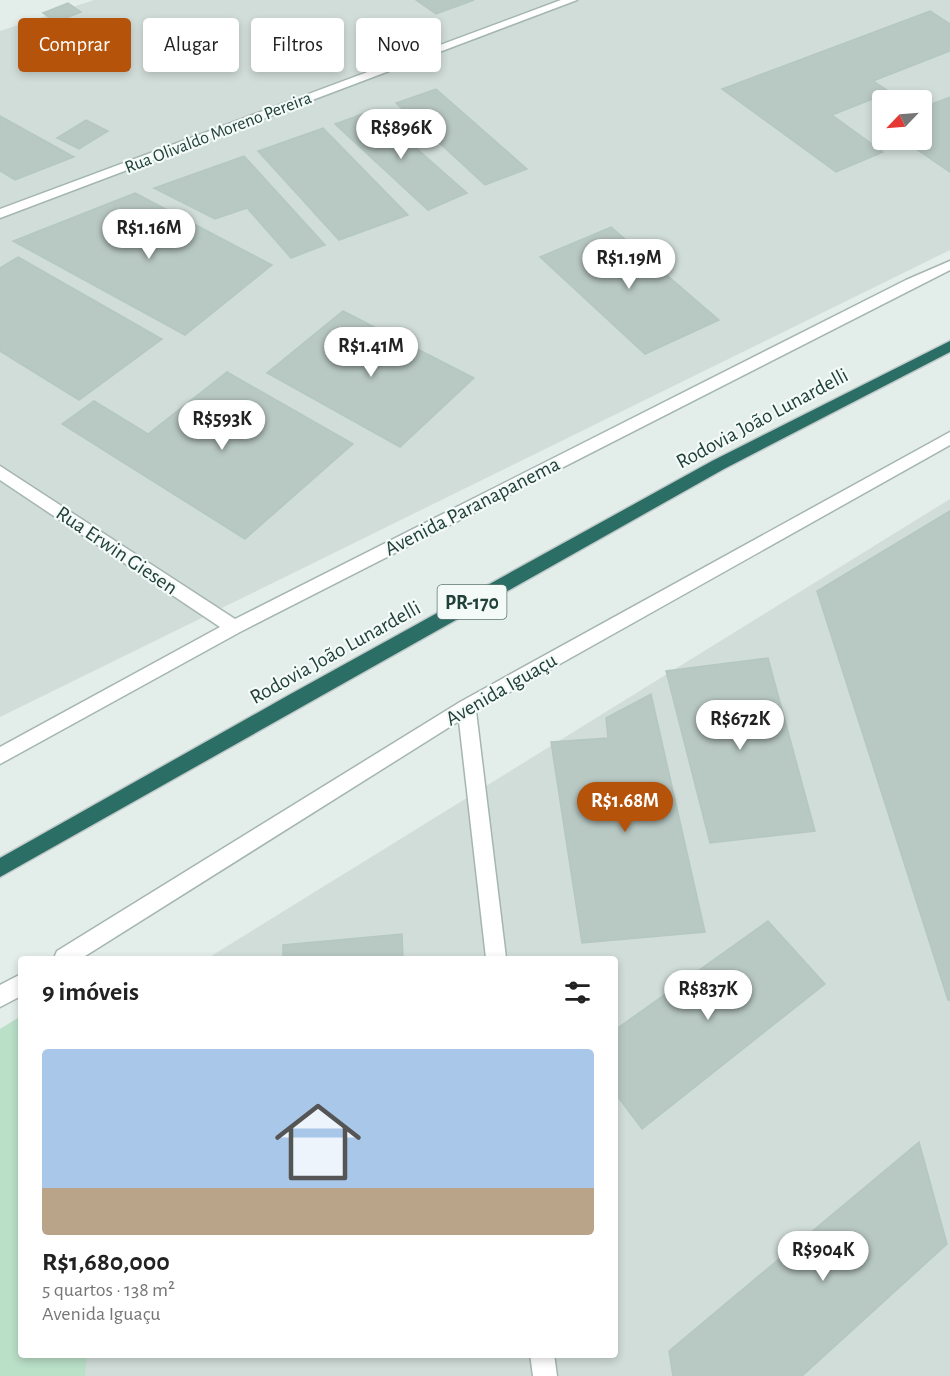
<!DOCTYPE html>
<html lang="pt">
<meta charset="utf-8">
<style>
:root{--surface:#fff;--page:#f2f2f2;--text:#222;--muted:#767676;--accent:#b45309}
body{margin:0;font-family:"Alegreya Sans",sans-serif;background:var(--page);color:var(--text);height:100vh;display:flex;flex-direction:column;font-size:22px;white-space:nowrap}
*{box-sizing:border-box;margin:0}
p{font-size:20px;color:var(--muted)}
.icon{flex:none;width:33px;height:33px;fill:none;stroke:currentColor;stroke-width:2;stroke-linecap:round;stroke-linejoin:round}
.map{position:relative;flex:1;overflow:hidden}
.side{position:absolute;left:18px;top:956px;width:600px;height:402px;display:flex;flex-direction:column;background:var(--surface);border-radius:6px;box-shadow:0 3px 9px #0003}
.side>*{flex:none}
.banner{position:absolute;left:18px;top:18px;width:600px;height:54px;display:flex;gap:12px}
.needle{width:39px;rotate:245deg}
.tools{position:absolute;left:872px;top:90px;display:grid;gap:12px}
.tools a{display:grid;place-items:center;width:60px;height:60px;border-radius:6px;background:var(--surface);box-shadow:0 3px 9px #0003;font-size:30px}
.price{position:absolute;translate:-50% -51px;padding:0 14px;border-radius:21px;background:#fff;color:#222;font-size:20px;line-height:39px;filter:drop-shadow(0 2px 3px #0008)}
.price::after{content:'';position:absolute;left:50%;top:36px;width:18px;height:14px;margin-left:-9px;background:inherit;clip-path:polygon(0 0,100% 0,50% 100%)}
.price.on{background:var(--accent);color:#fff}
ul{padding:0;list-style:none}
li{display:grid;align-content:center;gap:12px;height:318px;padding:0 24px}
li span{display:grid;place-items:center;height:186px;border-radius:6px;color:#555}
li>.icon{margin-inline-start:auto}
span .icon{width:108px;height:108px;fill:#fffc;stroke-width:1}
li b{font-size:26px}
h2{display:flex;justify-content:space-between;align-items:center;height:72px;padding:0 24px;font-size:26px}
.chip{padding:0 21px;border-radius:6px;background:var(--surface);box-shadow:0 3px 9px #0003;font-size:21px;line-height:54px}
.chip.on{background:var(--accent);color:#fff}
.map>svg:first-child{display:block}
</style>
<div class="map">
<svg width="950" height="1376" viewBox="0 0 950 1376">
<rect width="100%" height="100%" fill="#e3edea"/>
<path fill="#d1ddd9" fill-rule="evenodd" d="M94 0H950V250L0 717V31ZM882 100H921V140H882Z
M950 499V1376H0L21 1354H615V958H208Z"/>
<path fill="#bae0c8" d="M21 1016V1354L87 1355 85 1376H0V1029Z"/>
<path fill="#b8c8c3" stroke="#b4c8c1" stroke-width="1.5" d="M416 0H474L436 14Z
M68 3 81 12 56 22 43 13Z
M930 11 950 24V51L873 81 890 92 832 115 883 152 836 172 722 89Z
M436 89 527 169 485 185 396 103Z
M950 97V172L903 140H921V108Z
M373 110 467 193 428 210 335 124Z
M0 116 74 157 15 180 0 171Z
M86 120 108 131 79 149 57 138Z
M323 128 408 215 339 240 258 151Z
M244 156 325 245 291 258 247 208 215 219 154 188Z
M135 193 272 265 185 335 13 241Z
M611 227 719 320 645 354 540 257Z
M18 257 162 339 79 400 0 351V268Z
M343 311 474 378 400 447 267 373Z
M227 372 353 444 245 539 62 424 94 401 148 434Z
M950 511V1000H948L817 591Z
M768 658 815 831 710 843 666 671Z
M651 694 705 932 582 943 551 742 608 738 606 718Z
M768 921 825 984 642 1129 615 1093V1030Z
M402 934 403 958H283V945Z
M919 1142 947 1244 802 1376H673L669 1351Z"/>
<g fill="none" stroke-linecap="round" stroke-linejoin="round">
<defs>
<path id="minor" d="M561 0H577L0 218V209Z
M950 261V270L240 632 0 764V747L220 627 0 480V466L235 619 906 280Z
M950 432V445L476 711 506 958H486L459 721 82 958H54L57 951 460 702Z
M21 974V996L0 1007V985Z
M530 1354H554L557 1376H533Z"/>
<path id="highway" d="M950 341V352L724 469 0 877V858L287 696 712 461Z"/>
</defs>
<use href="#minor" stroke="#a5b6b2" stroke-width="3"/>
<use href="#highway" stroke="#c1cac8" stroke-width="3"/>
<use href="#minor" fill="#fff" fill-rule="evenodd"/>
<use href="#highway" fill="#2b6e66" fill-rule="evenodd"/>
</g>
<g text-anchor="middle" stroke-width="4.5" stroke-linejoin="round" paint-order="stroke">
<g font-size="18" fill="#21403a" stroke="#f3faf7">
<text transform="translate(218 132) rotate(-21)" y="6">Rua Olivaldo Moreno Pereira</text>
</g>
<rect fill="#f3faf7" stroke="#607873" stroke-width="1.5" x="437.5" y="585" width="69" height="34" rx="4.5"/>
<g font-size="20" font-weight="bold" fill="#21403a">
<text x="472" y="609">PR-170</text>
</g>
<g font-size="21" fill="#21403a" stroke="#f3faf7">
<text transform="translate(762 418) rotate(-28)" y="7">Rodovia João Lunardelli</text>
<text transform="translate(472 506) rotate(-27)" y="7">Avenida Paranapanema</text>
<text transform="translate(117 550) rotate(34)" y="7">Rua Erwin Giesen</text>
<text transform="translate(335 652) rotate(-29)" y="7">Rodovia João Lunardelli</text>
<text transform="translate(501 689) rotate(-30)" y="7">Avenida Iguaçu</text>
</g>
</g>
</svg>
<div class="tools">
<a><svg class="needle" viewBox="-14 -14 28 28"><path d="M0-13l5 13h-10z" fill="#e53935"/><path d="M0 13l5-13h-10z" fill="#767676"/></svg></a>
</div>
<b class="price" style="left:401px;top:160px">R$896K</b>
<b class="price" style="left:149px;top:260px">R$1.16M</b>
<b class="price" style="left:629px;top:290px">R$1.19M</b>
<b class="price" style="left:371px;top:378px">R$1.41M</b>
<b class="price" style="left:222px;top:451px">R$593K</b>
<b class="price" style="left:740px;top:751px">R$672K</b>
<b class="price on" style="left:625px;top:833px">R$1.68M</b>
<b class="price" style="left:708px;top:1021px">R$837K</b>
<b class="price" style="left:823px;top:1282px">R$904K</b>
<div class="banner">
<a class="chip on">Comprar</a>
<a class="chip">Alugar</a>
<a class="chip">Filtros</a>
<a class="chip">Novo</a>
</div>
<section class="side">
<h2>9 imóveis<svg class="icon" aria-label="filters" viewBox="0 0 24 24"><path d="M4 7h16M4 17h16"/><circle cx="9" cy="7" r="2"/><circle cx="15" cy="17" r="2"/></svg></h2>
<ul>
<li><span style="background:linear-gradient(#a9c7e8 75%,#b9a48a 0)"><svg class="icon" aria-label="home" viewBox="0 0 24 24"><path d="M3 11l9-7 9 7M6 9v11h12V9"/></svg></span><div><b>R$1,680,000</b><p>5 quartos · 138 m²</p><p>Avenida Iguaçu</p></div></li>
</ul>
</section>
</div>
